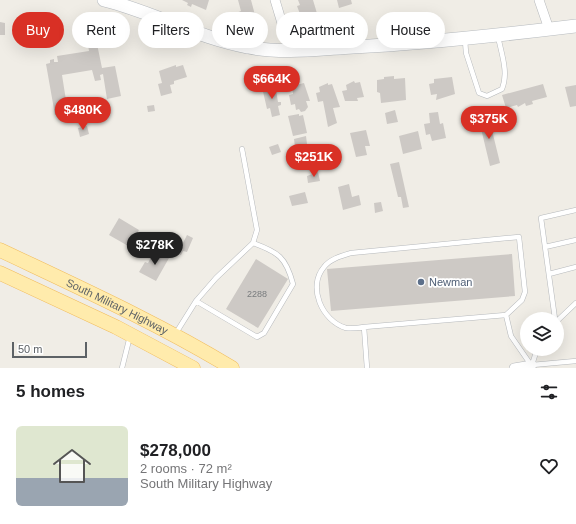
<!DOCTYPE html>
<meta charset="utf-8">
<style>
:root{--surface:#fff;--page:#f2f2f2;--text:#202124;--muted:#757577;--accent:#d93025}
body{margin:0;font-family:Arial,sans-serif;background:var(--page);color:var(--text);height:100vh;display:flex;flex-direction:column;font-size:15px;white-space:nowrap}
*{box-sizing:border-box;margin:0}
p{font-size:13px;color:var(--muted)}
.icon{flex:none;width:22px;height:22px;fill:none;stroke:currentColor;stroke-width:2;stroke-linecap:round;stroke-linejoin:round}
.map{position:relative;height:368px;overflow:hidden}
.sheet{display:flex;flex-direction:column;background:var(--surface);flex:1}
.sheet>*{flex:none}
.top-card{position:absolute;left:12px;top:12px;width:552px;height:36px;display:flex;gap:8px}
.fabs{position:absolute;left:520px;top:312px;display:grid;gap:8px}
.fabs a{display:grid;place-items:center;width:44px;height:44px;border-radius:50%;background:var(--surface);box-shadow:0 4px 16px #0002;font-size:20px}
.scale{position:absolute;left:12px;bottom:10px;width:75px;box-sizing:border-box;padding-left:4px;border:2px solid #5d6266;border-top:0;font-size:11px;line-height:14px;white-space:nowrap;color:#5d6266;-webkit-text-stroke:3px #fff;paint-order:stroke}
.price{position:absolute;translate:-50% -34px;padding:0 9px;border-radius:14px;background:var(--accent);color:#fff;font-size:13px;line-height:26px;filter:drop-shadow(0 1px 2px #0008)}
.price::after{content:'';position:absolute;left:50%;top:24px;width:12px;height:9px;margin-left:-6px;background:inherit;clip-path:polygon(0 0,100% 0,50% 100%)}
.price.active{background:#222;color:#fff}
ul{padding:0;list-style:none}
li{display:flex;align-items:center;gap:12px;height:100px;padding:0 16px}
li span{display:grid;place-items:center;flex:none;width:112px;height:80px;border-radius:6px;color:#555}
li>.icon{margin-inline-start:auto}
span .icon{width:48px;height:48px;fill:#fffc;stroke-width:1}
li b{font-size:17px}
h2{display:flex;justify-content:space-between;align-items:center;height:48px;padding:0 16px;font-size:17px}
.pill{padding:0 14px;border-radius:18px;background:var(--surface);box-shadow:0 4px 16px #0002;font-size:14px;line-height:36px}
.pill.active{background:var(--accent);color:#fff}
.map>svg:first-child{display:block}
</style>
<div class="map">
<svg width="576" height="368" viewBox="0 0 576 368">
<rect width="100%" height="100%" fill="#f0ede6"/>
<path fill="#cdc9c5" d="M182 0H209L206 10 192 4 191 7 187 5 188 3Z
M238 0H251L255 15 244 19 245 22 239 24 236 13 241 11Z
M298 0H313L319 20 316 22 317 26 308 28 302 13 300 14 297 6 300 5Z
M337 0H351L352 4 339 8Z
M0 22 5 23V35H0Z
M97 44 102 68 115 66 121 96 107 99 103 74 100 75 101 80 95 81 92 70 62 75 68 113 55 115 46 64 50 63V60L54 59V62H58L57 56 89 51 88 45Z
M176 65V67L183 65 187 77 174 81V84L170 85 172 93 161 96 158 84 162 83 159 71Z
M394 76V79L405 78 406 100 381 103 380 93 377 92V80L384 79V77Z
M452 77 455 94 436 100 437 94 431 95 429 84 434 83V79Z
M354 81 355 83 360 82 364 97 357 98 358 101H345L342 91 347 90 346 85Z
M304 83 310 101H306L308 107 305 111 301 112 299 109 296 110 295 104 291 105 289 95 293 94 292 86Z
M328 83V85L332 84 340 107 333 108 337 123 328 127 323 101 318 102 316 93 320 92 319 87Z
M275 84 278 102H281V105L278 106 280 115 272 117 270 108 267 109 262 87Z
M543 84 547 97 532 101 533 104 526 106 525 103 518 107 517 105 506 108 502 95Z
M576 85V106L570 107 565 87Z
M154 105 155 111 148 112 147 106Z
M395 110 398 122 387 124 385 113Z
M438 112 440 124 443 123 446 138 432 141 430 134 426 135 424 124 430 123 429 113Z
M299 114V116L303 115 307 133 293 136 288 116Z
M488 114 500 163 490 166 478 116Z
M87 126 89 134 80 137 78 128Z
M366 130 370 146H365L367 155 356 157 350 133Z
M418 131 422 149 403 154 399 136Z
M306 136 307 144 295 147 294 139Z
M278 144 281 152 272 155 269 147Z
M399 162 409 207 403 208 401 197H398L390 164Z
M318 172 320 181 308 183 307 176Z
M349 184 352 197 359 195 361 205 343 210 338 187Z
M305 192 308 203 292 206 289 196Z
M381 202 383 211 375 213 374 203Z
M119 218 139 230 130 247 109 235Z
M187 235 193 238 187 252 183 251 181 255 174 252 178 244 182 245Z
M155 250 169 258 156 281 139 272 145 262 148 263Z
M512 254 515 296 331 311 327 269Z
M256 259 288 279 258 328 226 309Z"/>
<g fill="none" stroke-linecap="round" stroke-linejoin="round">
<defs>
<path id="service" d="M465 40 466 53 479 93 487 96 502 89C509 72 501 53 498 36
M545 247 576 240
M549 274 576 267
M196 301 257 337 264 333 293 284C286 257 278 252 253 243
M555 319 541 218 576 210
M557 321 576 303
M364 327C358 328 352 329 346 328 322 321 307 287 324 267 330 259 341 256 351 253L519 237 525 292 522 300 506 315
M176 333 196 301 216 278 253 243 257 230 242 149
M537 349 532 365 576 361
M122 368 130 336
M367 368 364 327 506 315 511 336 531 365"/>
<path id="minor" d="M275 0 290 50
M539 0 549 29
M514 368 532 365"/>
<path id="secondary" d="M104 0C153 12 198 38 248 47 282 54 319 49 353 47 428 43 502 35 576 26"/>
<g id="primary">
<path id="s1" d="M0 250C78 287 158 323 232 368"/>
<path d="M0 273 116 327 193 368"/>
</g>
</defs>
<use href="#service" stroke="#b6b9bc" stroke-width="5.5"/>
<use href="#minor" stroke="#b6b9bc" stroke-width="10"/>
<use href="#secondary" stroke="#b7bbbf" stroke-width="14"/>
<use href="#primary" stroke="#f1bc5d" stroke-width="15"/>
<use href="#service" stroke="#fff" stroke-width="4.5"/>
<use href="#minor" stroke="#fff" stroke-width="9"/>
<use href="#secondary" stroke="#fff" stroke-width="13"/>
<use href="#primary" stroke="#ffebac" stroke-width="14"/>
</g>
<circle fill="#5c6f8a" stroke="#fff" stroke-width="1.5" cx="421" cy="282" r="4"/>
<g text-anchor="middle" stroke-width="3.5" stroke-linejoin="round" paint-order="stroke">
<g font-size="9" fill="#797c7e">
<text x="257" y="297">2288</text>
</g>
<g font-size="11" fill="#4e5e75" stroke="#fff" text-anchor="start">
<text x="429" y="286">Newman</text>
</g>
<g font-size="11" fill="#5d6266" stroke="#fff">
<text dy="4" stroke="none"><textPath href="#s1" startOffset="130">South Military Highway</textPath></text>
</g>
</g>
</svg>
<div class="fabs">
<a><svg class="icon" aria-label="layers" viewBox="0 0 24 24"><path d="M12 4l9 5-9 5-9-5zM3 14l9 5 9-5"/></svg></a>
</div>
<div class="scale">50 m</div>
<b class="price" style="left:272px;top:100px">$664K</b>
<b class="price" style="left:83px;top:131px">$480K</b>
<b class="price" style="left:489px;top:140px">$375K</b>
<b class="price" style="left:314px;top:178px">$251K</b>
<b class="price active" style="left:155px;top:266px">$278K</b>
<div class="top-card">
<a class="pill active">Buy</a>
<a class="pill">Rent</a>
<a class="pill">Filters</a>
<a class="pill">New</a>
<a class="pill">Apartment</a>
<a class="pill">House</a>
</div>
</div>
<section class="sheet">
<h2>5 homes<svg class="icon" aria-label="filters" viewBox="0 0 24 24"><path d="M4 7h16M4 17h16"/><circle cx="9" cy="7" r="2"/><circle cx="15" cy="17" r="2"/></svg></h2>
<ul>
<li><span style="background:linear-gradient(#dfe7d0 65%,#9aa5b1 0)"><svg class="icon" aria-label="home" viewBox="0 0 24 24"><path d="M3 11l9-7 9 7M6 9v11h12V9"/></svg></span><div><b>$278,000</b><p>2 rooms · 72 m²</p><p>South Military Highway</p></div><svg class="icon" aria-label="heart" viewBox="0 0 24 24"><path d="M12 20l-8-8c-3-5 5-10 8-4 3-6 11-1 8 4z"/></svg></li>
</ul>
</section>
